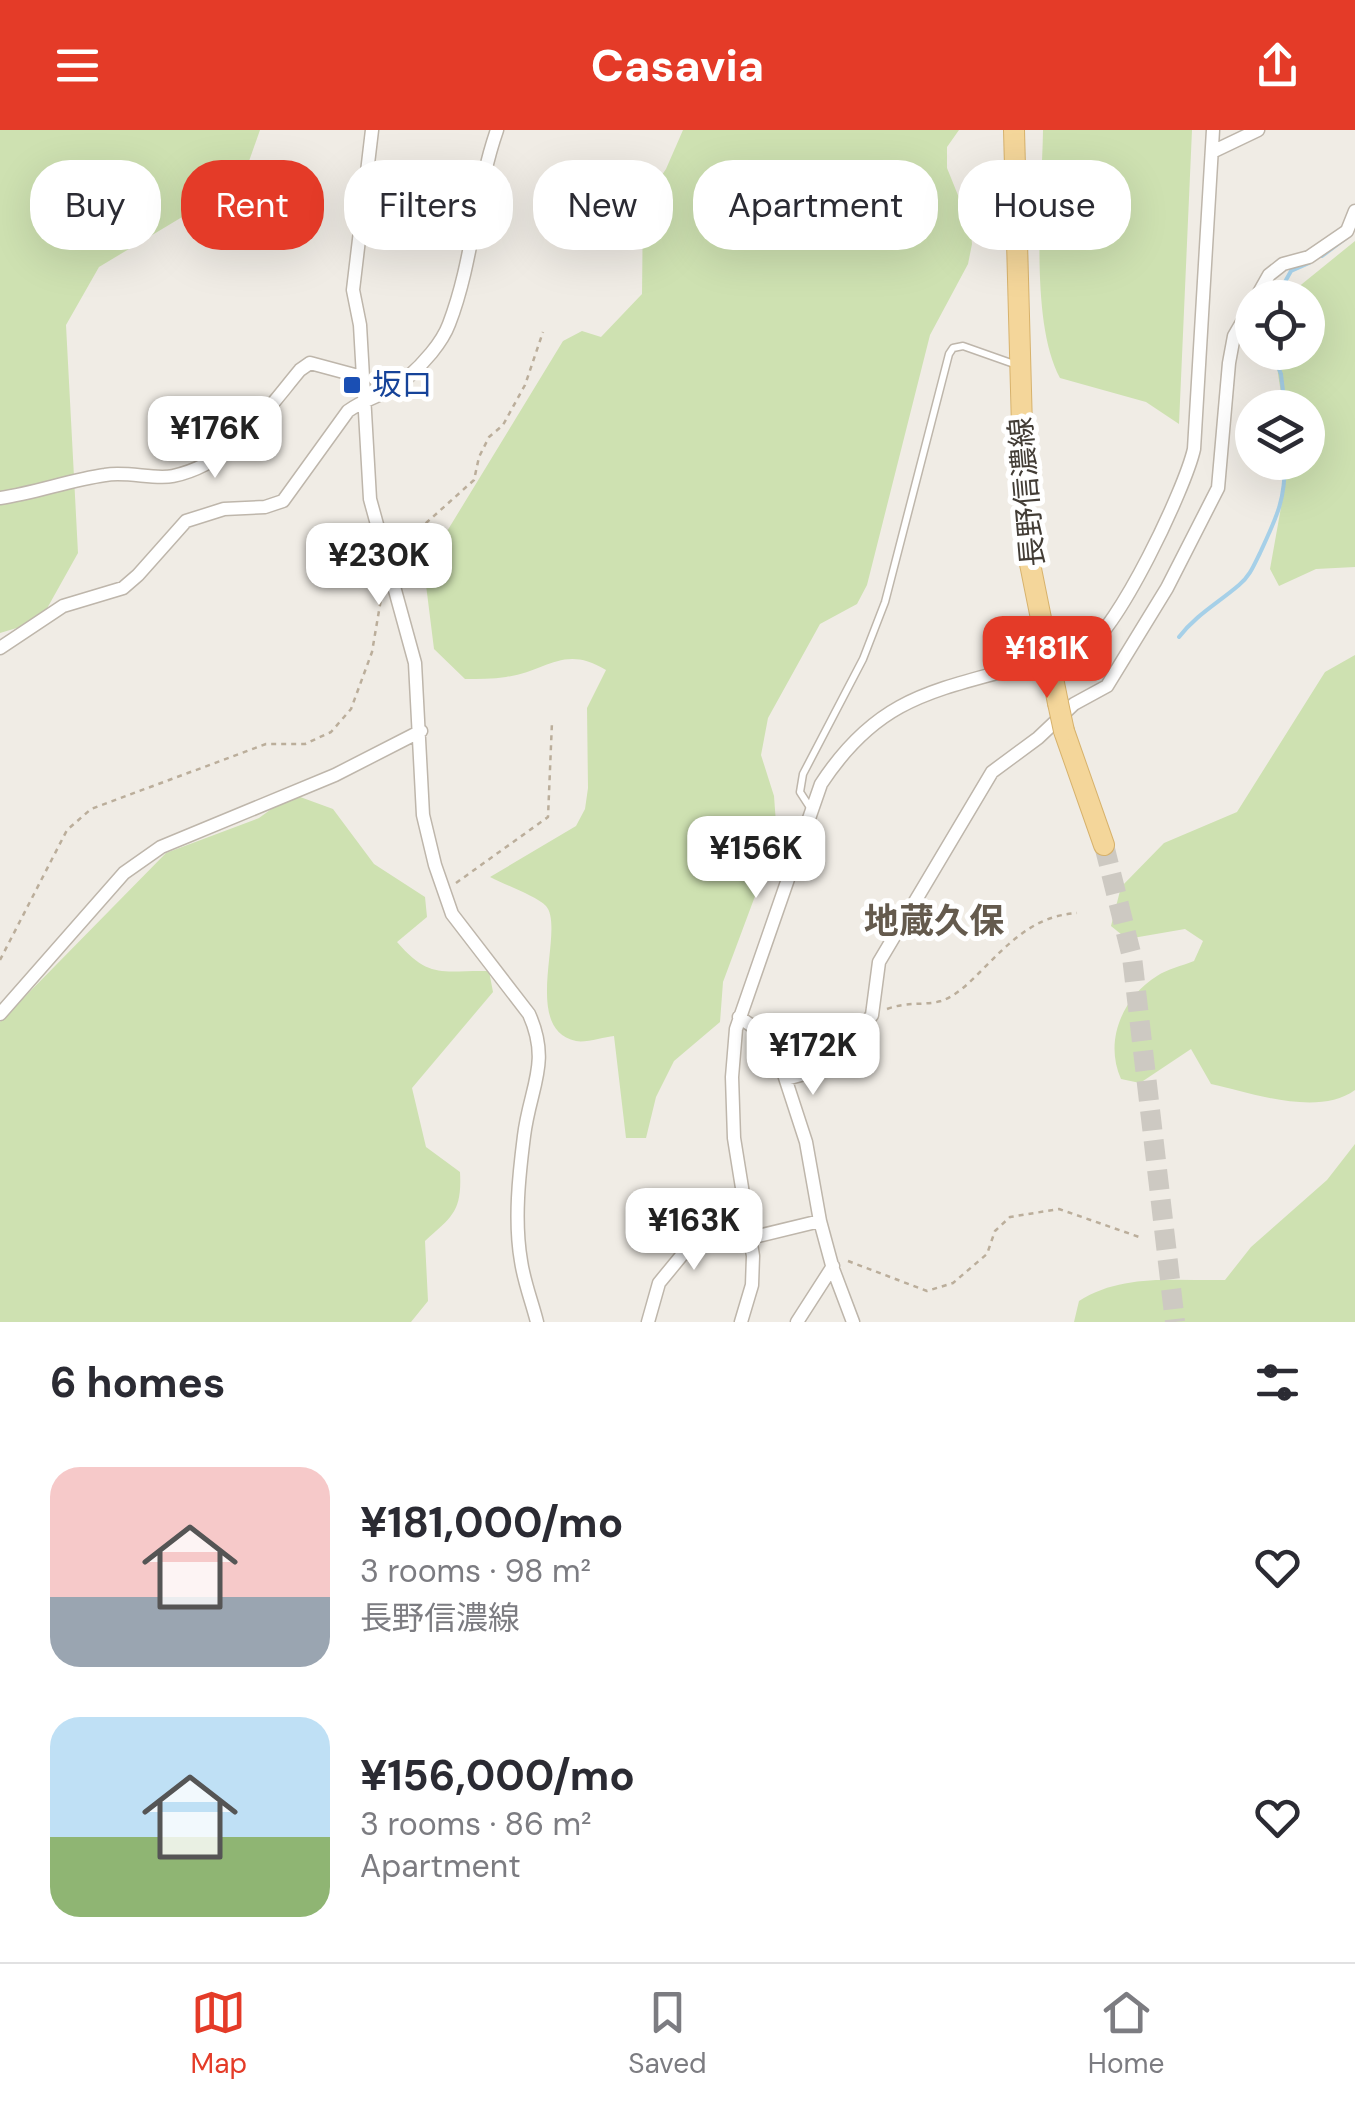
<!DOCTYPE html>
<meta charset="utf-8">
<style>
:root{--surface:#fff;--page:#f2f2f3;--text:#2b2b33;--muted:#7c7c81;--line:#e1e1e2;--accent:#e43b28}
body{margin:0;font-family:"DM Sans","Noto Sans JP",sans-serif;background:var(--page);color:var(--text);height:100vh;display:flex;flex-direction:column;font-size:38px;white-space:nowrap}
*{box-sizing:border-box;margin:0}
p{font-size:32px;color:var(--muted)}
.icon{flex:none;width:55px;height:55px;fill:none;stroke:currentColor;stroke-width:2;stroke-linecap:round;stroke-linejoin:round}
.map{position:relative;height:1192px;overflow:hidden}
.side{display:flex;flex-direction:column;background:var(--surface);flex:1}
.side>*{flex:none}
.top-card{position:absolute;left:30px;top:30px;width:1295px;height:90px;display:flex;gap:20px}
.controls{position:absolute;left:1235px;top:150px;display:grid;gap:20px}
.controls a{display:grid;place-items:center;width:90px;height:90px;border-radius:50%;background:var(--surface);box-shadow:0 10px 40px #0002;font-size:50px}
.price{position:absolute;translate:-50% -85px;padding:0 22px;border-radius:20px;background:#fff;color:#222;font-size:32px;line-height:65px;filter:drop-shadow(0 2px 5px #0008)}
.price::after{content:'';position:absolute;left:50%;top:60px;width:30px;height:22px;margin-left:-15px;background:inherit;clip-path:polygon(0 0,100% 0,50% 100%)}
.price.current{background:var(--accent);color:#fff}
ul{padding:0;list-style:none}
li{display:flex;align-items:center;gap:30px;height:250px;padding:0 50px}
li span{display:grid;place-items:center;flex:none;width:280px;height:200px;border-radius:30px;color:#555}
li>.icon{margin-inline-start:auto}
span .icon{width:120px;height:120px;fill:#fffc;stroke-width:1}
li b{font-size:42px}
h2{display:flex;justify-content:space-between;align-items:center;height:120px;padding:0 50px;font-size:42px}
.chip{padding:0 35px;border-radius:40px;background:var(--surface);box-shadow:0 10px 40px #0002;font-size:35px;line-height:90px}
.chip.current{background:var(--accent);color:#fff}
header{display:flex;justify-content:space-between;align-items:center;height:130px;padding:0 50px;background:var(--accent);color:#fff;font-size:45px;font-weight:700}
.menu{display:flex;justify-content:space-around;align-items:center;height:140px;border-top:2px solid var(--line);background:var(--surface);font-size:28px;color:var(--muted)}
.menu a{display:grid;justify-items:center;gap:5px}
.menu .current{color:var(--accent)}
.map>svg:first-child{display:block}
</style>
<header><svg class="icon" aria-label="menu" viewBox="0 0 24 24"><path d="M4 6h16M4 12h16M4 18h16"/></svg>Casavia<svg class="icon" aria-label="share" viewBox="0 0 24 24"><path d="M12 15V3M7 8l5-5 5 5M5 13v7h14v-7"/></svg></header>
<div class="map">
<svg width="1355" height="1192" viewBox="0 0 1355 1192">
<rect width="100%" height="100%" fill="#f0ece5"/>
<path fill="#cee1b1" d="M0 0H260L242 51 99 137 66 195 78 423 40 491 0 503Z
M683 0H959L947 17V38L970 95 972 114 968 134 930 205 867 455 857 474 820 494 768 588 761 625 774 666 777 707 723 852 720 892 674 931 656 967 646 1008H626L614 906C604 907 586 913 576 911 520 899 566 799 546 776 536 766 503 754 490 747L576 696 585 679 588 658 587 578 606 540C564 514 547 541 506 547 493 549 478 549 465 549L434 519 424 439 563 211 582 201 601 207 642 164 643 73 666 39Z
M1043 0H1192L1179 294 1146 272 1060 248C1029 190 1042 67 1043 0Z
M1355 111V437L1316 439 1279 456 1270 439 1285 355V333L1308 332V278L1283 277 1275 223 1308 222V168L1286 167Z
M1355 525V960C1318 987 1252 963 1211 954L1191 919 1140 953 1121 949C1104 911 1122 868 1157 846 1167 839 1182 836 1194 831L1203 811 1185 799 1127 809 1111 796 1121 757 1164 713 1237 682 1325 542Z
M292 664 333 679 374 734 425 767 427 787 397 812C430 850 442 840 489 841L493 862 412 958 426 1017 460 1042C462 1081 453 1086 425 1111L428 1171 411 1192H0V892L166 723 259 688Z
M1355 1014V1192H1074L1079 1171C1122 1143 1176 1151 1225 1150L1251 1117 1327 1050Z"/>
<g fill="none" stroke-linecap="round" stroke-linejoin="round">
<path stroke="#a6d0e8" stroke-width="4" d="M1322 126 1350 105
M1276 168 1291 141 1309 133
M1272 222 1281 244 1285 278
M1179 507C1196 485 1218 473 1239 455 1250 446 1254 435 1260 423 1276 388 1285 372 1285 332"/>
<path stroke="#cdc9c2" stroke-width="20" stroke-dasharray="20 10" stroke-linecap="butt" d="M1104 715 1132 827 1175 1192"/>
<defs>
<path id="lane" d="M811 679 800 662 803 644 863 529 885 472 949 224 953 218 963 216 1014 234"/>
<path id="street" d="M372 0 353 160 360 195 370 369 415 533 423 685 435 735 452 784 529 884C551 933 530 957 524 1006 519 1045 514 1091 521 1131 524 1152 532 1172 537 1192
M1212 22 1258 0
M1256 168 1269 145 1283 134 1309 127 1347 101 1355 81
M0 368C35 363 70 350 105 345 127 341 155 350 173 346 231 334 265 282 300 240L310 233 362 247
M0 518 63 476 123 458 138 445 186 391 224 379 265 377 283 371 348 281C369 266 386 266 407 248 423 234 442 213 449 194 473 132 475 63 497 0
M0 884 124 743 161 717 335 645 421 601
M739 887 768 907 777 923 806 1012 820 1091
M786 949 812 942 838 928 872 885 879 832 992 642 1038 608 1074 574 1107 556 1167 458 1218 358 1229 233 1234 206 1252 175
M648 1192 659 1153 682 1125 704 1114 750 1108 820 1091 833 1139 853 1192
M741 1192 752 1155 753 1126 734 1008 732 947 736 899 821 654C878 567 933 561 1026 535 1044 530 1069 528 1085 519 1118 500 1185 359 1194 319L1213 0
M797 1192 833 1136"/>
<path id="primary" d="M1014 0 1025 409 1058 573
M1064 601 1104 715"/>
</defs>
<use href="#lane" stroke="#beb6ab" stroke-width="9"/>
<use href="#street" stroke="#beb6ab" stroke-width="15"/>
<use href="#primary" stroke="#d7b26c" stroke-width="22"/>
<path stroke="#bbae9b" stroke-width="2.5" stroke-dasharray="5 5" stroke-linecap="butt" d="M396 420 474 350 479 327 489 307 503 295 525 255 543 202
M456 753 548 687 552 592
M0 830 67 700 91 679 266 614H305L331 602 351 579 372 522 382 463
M887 879C909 871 923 876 941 871 956 866 969 853 979 843 1009 813 1033 786 1077 783
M848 1131 927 1161 953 1153 987 1124 995 1101 1010 1087 1059 1079 1142 1108"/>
<use href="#lane" stroke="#fff" stroke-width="6"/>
<use href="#street" stroke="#fff" stroke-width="12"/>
<use href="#primary" stroke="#f4d69a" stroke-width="20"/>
<defs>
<path id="primary-bridge" d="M1058 573 1064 601"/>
</defs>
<use href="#primary-bridge" stroke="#d7b26c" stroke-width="22" stroke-linecap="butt"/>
<use href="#primary-bridge" stroke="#f4d69a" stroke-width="20"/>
</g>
<rect fill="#1a4fb4" stroke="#fff" stroke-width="4" x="342" y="245" width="20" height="20" rx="5"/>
<g text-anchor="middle" stroke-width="10" stroke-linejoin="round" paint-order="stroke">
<g font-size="30" fill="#164399" stroke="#fff" text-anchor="start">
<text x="372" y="265">坂口</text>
</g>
<g font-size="30" fill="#423c35" stroke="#fff">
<text transform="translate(1027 362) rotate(-95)" y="10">長野信濃線</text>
</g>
<g font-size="35" font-weight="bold" fill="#645a4d" stroke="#fff">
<text x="934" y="803">地蔵久保</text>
</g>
</g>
</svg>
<div class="controls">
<a><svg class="icon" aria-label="locate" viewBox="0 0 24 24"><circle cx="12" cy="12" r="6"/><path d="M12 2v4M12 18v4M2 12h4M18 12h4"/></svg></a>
<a><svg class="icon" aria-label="layers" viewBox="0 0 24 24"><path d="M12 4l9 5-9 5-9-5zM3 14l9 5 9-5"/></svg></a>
</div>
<b class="price" style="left:215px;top:351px">¥176K</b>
<b class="price" style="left:379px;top:478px">¥230K</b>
<b class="price current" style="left:1047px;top:571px">¥181K</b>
<b class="price" style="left:756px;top:771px">¥156K</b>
<b class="price" style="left:813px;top:968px">¥172K</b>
<b class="price" style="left:694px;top:1143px">¥163K</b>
<div class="top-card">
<a class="chip">Buy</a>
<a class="chip current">Rent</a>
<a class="chip">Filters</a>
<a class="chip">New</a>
<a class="chip">Apartment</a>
<a class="chip">House</a>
</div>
</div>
<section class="side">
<h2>6 homes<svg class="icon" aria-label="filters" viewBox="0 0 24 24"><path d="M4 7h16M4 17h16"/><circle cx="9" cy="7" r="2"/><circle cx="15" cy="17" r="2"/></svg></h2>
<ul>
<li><span style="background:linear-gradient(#f6c9c9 65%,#9aa5b1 0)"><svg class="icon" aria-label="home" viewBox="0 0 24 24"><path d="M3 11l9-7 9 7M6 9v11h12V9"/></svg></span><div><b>¥181,000/mo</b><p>3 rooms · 98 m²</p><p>長野信濃線</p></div><svg class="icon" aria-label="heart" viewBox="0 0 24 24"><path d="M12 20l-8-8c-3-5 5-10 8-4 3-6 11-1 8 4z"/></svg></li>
<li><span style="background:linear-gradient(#bfe0f5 60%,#8fb573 0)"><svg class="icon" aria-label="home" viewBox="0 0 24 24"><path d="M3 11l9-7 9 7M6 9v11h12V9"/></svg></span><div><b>¥156,000/mo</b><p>3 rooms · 86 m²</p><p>Apartment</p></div><svg class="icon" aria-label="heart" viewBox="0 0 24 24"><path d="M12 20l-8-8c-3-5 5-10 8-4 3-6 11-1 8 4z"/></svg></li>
</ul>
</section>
<nav class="menu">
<a class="current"><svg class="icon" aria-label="map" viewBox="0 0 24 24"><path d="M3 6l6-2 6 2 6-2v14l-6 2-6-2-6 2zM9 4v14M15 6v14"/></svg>Map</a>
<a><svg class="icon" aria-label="saved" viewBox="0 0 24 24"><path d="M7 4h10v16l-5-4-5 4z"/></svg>Saved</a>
<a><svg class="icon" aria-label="home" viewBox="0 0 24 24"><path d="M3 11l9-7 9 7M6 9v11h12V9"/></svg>Home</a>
</nav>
